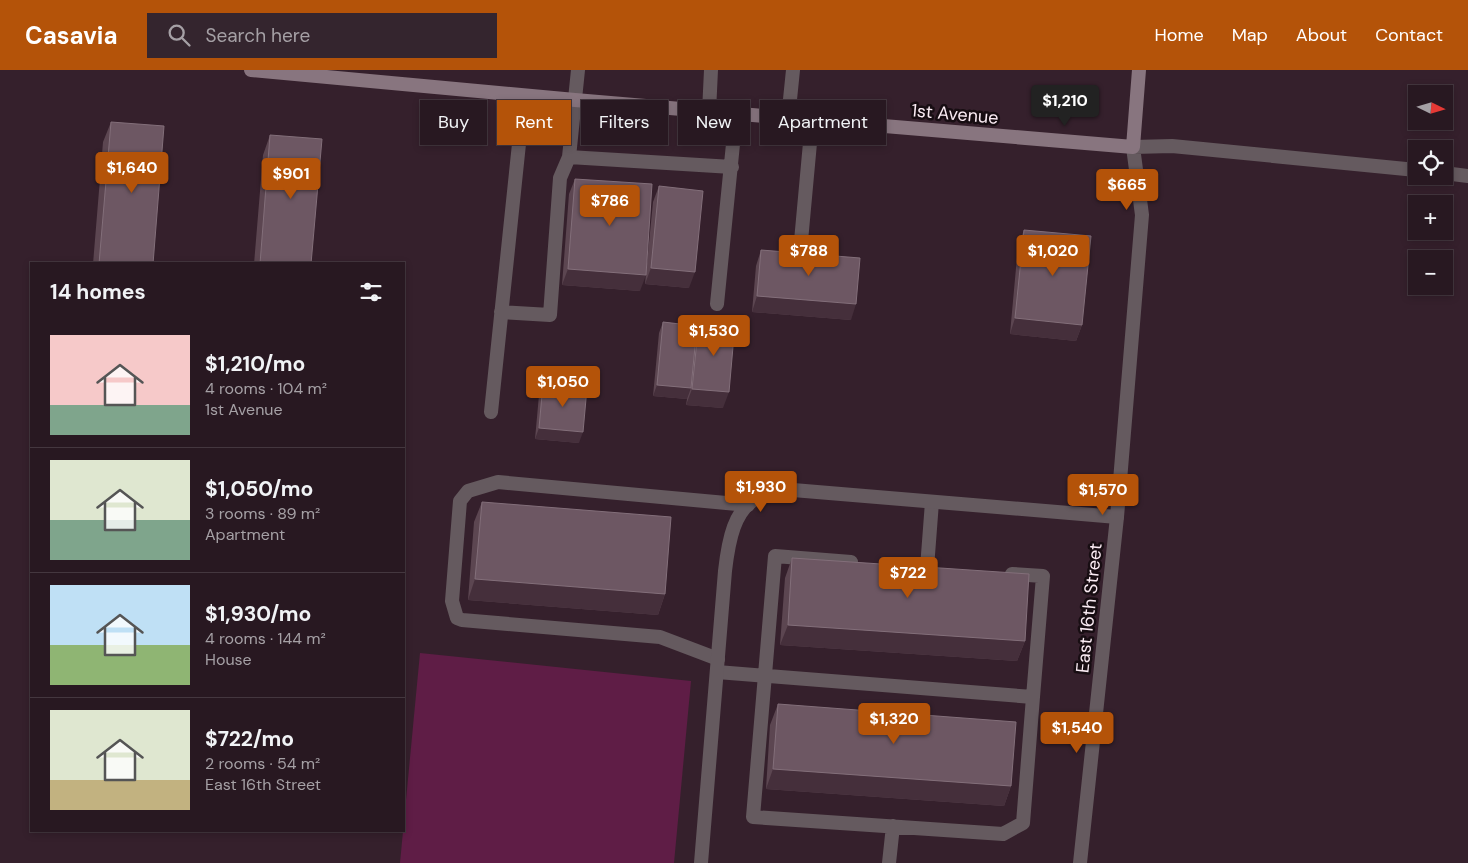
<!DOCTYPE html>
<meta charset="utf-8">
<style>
:root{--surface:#281821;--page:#34252e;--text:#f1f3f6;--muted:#a5a0a5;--line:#44373f;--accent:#b45309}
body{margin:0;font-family:"DM Sans",sans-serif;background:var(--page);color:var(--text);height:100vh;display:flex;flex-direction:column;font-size:19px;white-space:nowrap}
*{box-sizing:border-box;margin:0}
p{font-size:16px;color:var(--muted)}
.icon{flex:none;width:28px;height:28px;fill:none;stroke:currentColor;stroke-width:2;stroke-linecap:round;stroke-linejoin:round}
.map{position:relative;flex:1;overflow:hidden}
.panel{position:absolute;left:30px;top:192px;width:375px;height:570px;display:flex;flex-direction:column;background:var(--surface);border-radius:0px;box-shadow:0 2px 8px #0003,0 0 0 1px var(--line)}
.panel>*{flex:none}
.banner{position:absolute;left:420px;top:30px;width:475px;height:45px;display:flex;gap:10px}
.needle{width:32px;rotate:95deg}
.controls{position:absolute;left:1408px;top:15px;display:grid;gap:10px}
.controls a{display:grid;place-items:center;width:45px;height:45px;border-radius:0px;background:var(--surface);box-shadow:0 2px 8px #0003,0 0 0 1px var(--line);font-size:25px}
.price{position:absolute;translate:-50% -42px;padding:0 11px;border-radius:5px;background:var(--accent);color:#fff;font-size:16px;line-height:32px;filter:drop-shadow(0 1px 2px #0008)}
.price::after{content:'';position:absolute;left:50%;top:30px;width:15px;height:11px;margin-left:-8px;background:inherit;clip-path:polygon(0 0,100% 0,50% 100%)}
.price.current{background:#222;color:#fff}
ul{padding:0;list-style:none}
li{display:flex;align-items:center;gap:15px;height:125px;padding:0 20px}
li+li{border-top:1px solid var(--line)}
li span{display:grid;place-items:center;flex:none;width:140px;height:100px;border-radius:0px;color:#555}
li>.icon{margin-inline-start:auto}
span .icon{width:60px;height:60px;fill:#fffc;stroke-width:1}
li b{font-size:21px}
h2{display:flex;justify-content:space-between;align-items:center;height:60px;padding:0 20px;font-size:21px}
.tag{padding:0 18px;border-radius:0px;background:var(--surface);box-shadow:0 2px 8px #0003,0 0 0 1px var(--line);font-size:18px;line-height:45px}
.tag.current{background:var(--accent);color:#fff}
header{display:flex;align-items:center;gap:30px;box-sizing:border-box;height:70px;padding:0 25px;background:var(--accent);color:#fff}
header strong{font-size:24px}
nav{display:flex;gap:28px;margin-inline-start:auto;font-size:18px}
.search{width:350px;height:45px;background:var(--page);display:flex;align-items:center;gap:12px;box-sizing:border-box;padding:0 18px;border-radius:0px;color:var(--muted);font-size:19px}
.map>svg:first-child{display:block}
</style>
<header>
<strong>Casavia</strong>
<div class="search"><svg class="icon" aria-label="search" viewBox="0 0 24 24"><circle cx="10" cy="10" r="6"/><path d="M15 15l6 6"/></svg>Search here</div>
<nav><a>Home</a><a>Map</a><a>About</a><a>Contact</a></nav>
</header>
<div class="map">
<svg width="1468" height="793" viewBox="0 0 1468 793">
<rect width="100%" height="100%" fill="#35202c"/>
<path fill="#5f1d46" d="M420 583 691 611 674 793H400Z"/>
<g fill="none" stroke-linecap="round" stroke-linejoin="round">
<path stroke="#655a5f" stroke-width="14" d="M578 0 569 87 732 97
M709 42 711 0
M788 49 793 0
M799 193 812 51
M717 234 736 44
M501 242 550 245 560 108 569 87
M491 342 524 26
M927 498 932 432
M1012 504 1043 506 1033 627
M718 589 660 567 462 550 457 548 452 531 460 431 468 421 498 412 748 435
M717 602 1033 627 1023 753 1003 764 753 747 775 486 851 492
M889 793 893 756"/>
<path stroke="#655a5f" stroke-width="14" d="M701 793 725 501C728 475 733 435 763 425 772 422 784 422 793 420L1117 447"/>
<path stroke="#655a5f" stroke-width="14" d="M1444 103 1468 106
M1080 793 1117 447 1142 145 1133 77 1172 76 1416 100"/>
<path stroke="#88757f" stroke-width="14" d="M251 0 575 30 1133 77 1139 0"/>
</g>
<path fill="#5c4651" d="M111 52 153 194H93L103 72Z
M270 65 311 194H254L263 85Z
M575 109 640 221 562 215 569 124Z
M659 116 689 218 645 214 653 132Z
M1024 160 1082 255 1076 271 1010 264 1018 176Z
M761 180 851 250 752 242 756 196Z
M699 251 723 338 686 335 687 329 653 326 659 263 663 252 697 256Z
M543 314 579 373 535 369 539 325Z
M482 432 665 524 658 545 468 530 474 452Z
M792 488 1025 571 1017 591 780 575 785 508Z
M778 634 1011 716 1004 736 766 719 770 655Z"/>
<path fill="#452f3b" d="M651 198 695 202 689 218 645 214Z
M568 199 646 205 640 221 562 215Z
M757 226 856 234 851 250 752 242Z
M1015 248 1082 255 1076 271 1010 264Z
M657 315 691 318 687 329 653 326Z
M692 319 729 322 723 338 686 335Z
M539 358 583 362 579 373 535 369Z
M475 509 665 524 658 545 468 530Z
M788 555 1025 571 1017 591 780 575Z
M773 699 1011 716 1004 736 766 719Z"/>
<path fill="#6d5763" stroke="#836f7a" d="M111 52 164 56 153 194H99Z
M270 65 322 69 311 194H260Z
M575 109 652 114 646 205 568 199Z
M659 116 703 121 695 202 651 198Z
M1024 160 1091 166 1082 255 1015 248Z
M761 180 860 188 856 234 757 226Z
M699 251 735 254 729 322 692 319Z
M663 252 697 256 691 318 657 315Z
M543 314 587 318 583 362 539 358Z
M482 432 671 447 665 524 475 509Z
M792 488 1029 504 1025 571 788 555Z
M778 634 1016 652 1011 716 773 699Z"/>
<g text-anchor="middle" stroke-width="5" stroke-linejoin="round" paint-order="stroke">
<g font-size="18" fill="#fbecf4" stroke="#170d12">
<text transform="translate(955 44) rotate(5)" y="6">1st Avenue</text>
<text transform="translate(1089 538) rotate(-84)" y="6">East 16th Street</text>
</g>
</g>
</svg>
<div class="controls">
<a><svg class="needle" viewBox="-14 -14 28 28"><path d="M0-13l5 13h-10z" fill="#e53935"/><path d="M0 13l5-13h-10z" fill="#a5a0a5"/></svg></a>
<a><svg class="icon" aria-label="locate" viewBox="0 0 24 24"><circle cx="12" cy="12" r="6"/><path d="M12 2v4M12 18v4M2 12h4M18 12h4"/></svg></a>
<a>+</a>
<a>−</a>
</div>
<b class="price current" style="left:1065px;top:57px">$1,210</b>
<b class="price" style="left:132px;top:124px">$1,640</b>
<b class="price" style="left:291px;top:130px">$901</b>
<b class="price" style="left:1127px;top:141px">$665</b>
<b class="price" style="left:610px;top:157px">$786</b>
<b class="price" style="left:809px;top:207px">$788</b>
<b class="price" style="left:1053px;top:207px">$1,020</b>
<b class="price" style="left:714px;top:287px">$1,530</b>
<b class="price" style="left:563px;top:338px">$1,050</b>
<b class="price" style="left:761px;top:443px">$1,930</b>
<b class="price" style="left:1103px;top:446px">$1,570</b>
<b class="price" style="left:908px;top:529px">$722</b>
<b class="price" style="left:894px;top:675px">$1,320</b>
<b class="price" style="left:1077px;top:684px">$1,540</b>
<div class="banner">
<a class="tag">Buy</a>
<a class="tag current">Rent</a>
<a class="tag">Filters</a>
<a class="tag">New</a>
<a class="tag">Apartment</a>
</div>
<section class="panel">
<h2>14 homes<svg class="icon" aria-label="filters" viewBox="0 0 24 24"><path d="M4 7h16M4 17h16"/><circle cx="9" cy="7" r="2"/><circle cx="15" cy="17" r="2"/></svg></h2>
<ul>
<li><span style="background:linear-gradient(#f6c9c9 70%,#7fa58c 0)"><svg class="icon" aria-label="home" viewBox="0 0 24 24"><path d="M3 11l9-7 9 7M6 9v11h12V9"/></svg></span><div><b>$1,210/mo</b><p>4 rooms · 104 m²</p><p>1st Avenue</p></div></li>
<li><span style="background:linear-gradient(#dfe7d0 60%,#7fa58c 0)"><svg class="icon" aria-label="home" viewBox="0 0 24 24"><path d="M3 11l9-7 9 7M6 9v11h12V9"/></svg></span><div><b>$1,050/mo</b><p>3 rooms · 89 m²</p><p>Apartment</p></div></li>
<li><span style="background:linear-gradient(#bfe0f5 60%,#8fb573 0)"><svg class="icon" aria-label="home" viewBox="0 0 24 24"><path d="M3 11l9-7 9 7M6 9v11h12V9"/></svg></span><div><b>$1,930/mo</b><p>4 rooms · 144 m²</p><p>House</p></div></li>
<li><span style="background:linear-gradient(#dfe7d0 70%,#c2b280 0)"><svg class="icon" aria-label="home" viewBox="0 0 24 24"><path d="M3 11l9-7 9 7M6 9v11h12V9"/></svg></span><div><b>$722/mo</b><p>2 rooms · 54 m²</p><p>East 16th Street</p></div></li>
</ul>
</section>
</div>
